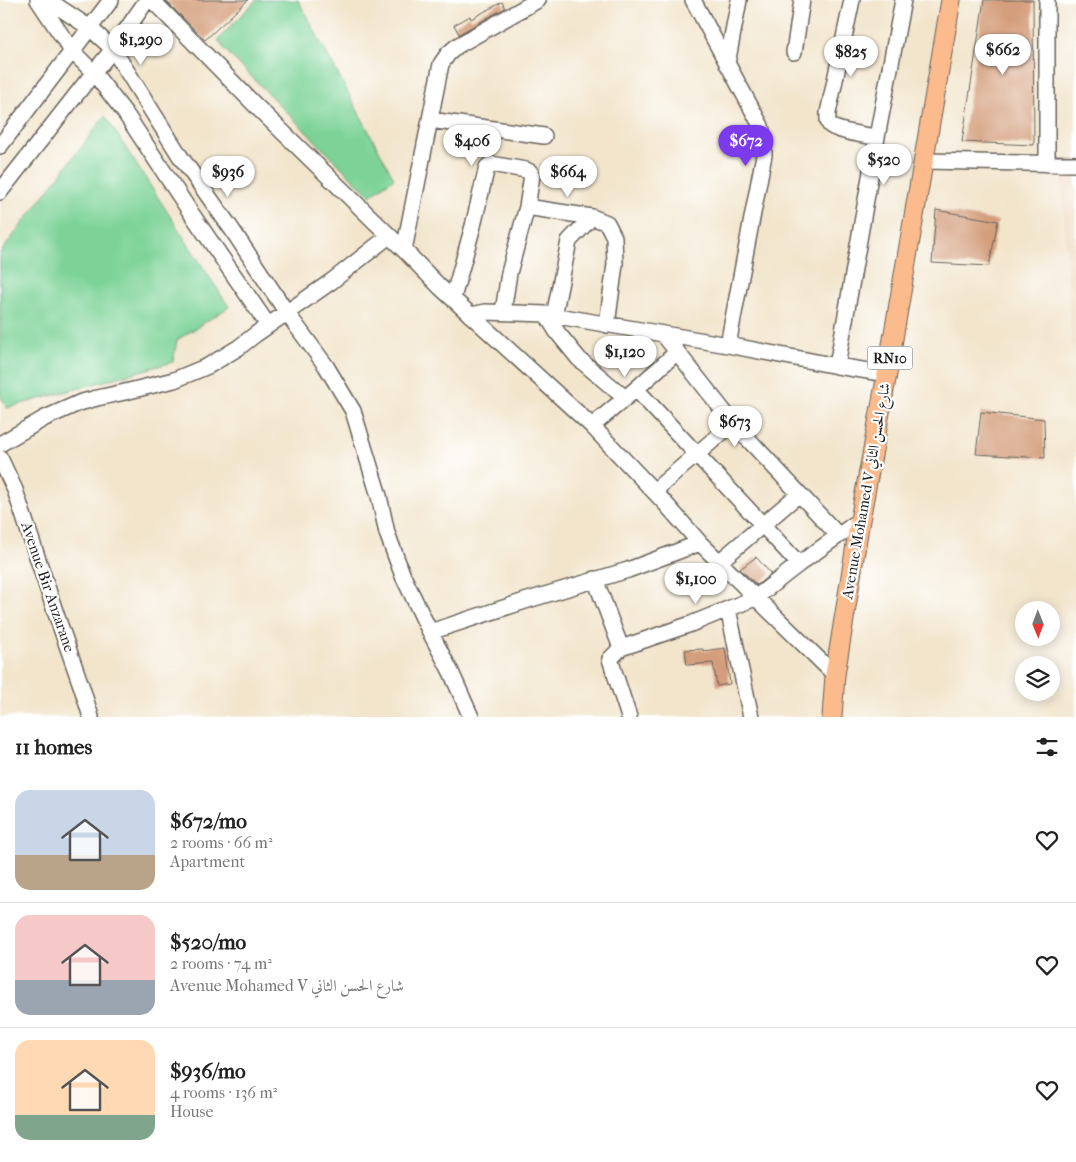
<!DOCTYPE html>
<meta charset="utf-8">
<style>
:root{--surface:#fff;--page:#f6f6f6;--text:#222;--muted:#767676;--line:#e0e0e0;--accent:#7c3aed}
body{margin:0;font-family:"IM FELL French Canon",Amiri,serif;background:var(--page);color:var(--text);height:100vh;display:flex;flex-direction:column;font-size:19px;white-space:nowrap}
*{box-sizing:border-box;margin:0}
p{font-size:16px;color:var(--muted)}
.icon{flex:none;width:28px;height:28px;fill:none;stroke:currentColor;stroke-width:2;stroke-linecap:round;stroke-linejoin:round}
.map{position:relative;height:717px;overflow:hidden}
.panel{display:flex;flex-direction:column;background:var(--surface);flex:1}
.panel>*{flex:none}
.needle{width:32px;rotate:179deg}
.tools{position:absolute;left:1015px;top:601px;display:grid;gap:10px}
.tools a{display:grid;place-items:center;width:45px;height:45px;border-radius:50%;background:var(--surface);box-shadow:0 2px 12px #0003;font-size:25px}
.price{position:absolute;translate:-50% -42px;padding:0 11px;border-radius:18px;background:#fff;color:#222;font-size:16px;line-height:32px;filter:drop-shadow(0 1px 2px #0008)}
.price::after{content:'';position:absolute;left:50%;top:30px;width:15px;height:11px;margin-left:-8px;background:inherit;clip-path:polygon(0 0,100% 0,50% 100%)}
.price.selected{background:var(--accent);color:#fff}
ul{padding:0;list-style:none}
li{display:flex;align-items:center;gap:15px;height:125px;padding:0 15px}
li+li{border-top:1px solid var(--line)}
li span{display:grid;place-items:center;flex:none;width:140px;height:100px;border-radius:15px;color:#555}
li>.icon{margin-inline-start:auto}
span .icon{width:60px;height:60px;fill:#fffc;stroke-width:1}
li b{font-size:21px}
h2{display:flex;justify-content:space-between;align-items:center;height:60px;padding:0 15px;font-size:21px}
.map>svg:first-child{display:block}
</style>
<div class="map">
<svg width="1076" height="717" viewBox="0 0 1076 717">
<rect width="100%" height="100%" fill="#fff"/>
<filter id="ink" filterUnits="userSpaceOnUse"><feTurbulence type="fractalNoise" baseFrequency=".02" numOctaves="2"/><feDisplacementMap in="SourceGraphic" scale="10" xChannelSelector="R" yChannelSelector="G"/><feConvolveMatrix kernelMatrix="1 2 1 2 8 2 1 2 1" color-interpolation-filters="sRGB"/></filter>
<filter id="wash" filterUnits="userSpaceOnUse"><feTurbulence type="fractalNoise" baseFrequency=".0096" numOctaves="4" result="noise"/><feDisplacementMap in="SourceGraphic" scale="20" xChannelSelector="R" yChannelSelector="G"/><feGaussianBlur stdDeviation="1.12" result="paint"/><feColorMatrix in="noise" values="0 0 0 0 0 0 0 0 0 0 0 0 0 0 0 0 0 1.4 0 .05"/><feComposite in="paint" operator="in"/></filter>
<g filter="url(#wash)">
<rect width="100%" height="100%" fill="#f2e5cc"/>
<path fill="#edd7bb" d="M1061 159 1076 160V346H1072Z"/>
<path fill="#7dd397" stroke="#4c785a" d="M256 0H298L394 178 370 196 226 51 218 40Z
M105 116 229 307 177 340 173 362 7 408 0 395V253Z"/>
<g id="blocks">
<path fill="#d49e7c" d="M165 0H248L205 40Z
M984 0H1033L1034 145 962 142Z
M502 2 505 8 459 34 454 25 470 16 471 19Z
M936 210 998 221 989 266 932 263Z
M981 412 1044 419 1045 458 976 454Z
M756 557 771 574 757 585 740 569Z
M725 648 730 684 717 686 713 663 687 665 685 650 703 649V651Z"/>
</g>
</g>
<g filter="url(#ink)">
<use href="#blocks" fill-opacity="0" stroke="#67625a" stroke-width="1"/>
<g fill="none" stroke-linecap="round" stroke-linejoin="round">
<defs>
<path id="minor" d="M38 0 72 51 94 73 125 113 189 210 268 325
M48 0 90 28 113 49 180 156 233 231 287 313 326 366 353 411 379 496 387 533 403 576 430 632 528 600 628 570 700 543
M152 0 256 106 404 250 440 287 592 426 664 502 700 543 835 675
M693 0 761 126 764 141V155L728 345
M852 0 828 113C828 117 827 122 830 125 835 131 868 136 877 137
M1047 0V164
M794 52 802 0
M727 64 739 0
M430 120 544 136
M0 146 111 0
M924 161 1076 164
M0 192 83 86 113 49 147 0
M404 250 441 64 448 54 457 46 538 0
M453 298 473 226 487 167 491 164 526 170 530 172 532 175 527 207
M503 312 509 273 525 214 527 207 533 208 592 217 607 223 614 237 615 264 607 325
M546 314 557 332 579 359 625 398
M470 315 485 312 546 314 728 345 837 366 887 374
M554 316 569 241 592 217
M663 334 733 423 838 535
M837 366 877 137 903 0
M636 389 799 564
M592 426 636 389 677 352
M0 444 45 418 79 403 97 398 125 392 174 380 208 366 238 348 256 334 332 281 389 236
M0 458 15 490 55 611 82 688 91 717
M654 491 733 423
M719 562 799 494
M595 579 621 648
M728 609 751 717
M430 632 451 672 471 717
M629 717 610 659 621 648 691 624 755 598 799 564 860 520"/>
<path id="major" d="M832 717 835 675 860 520 887 374 951 0"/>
</defs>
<use href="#minor" stroke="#67625a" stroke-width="18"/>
<use href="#major" stroke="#67625a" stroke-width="21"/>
<use href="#minor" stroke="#fff" stroke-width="15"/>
<use href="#major" stroke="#fbbb8c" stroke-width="19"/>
</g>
</g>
<g text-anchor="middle" stroke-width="4.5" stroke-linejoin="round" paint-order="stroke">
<rect fill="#fff" stroke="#606060" stroke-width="1" x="867.5" y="346.5" width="45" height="23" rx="4"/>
<g font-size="14" font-weight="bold" fill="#1c1c1c">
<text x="890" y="363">RN10</text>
</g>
<g font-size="15" fill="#1c1c1c" stroke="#fff">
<text transform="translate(866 491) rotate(-80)" y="5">Avenue Mohamed V شارع الحسن الثاني</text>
<text transform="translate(48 587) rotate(71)" y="5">Avenue Bir Anzarane</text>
</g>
</g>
</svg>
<div class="tools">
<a><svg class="needle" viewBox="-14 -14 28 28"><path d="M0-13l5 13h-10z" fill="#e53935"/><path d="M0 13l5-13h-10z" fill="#767676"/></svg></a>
<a><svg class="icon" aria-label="layers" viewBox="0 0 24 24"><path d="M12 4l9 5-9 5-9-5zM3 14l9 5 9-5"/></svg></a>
</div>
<b class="price" style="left:141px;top:66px">$1,290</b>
<b class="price" style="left:1003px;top:76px">$662</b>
<b class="price" style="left:851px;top:78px">$825</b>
<b class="price" style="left:472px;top:167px">$406</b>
<b class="price selected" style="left:746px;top:167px">$672</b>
<b class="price" style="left:884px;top:186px">$520</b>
<b class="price" style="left:228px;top:198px">$936</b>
<b class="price" style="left:568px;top:198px">$664</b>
<b class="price" style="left:625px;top:378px">$1,120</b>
<b class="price" style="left:735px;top:448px">$673</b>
<b class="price" style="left:696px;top:605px">$1,100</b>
</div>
<section class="panel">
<h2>11 homes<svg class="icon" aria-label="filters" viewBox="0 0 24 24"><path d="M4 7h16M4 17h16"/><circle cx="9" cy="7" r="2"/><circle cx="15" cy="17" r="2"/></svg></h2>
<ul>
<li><span style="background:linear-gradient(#c9d6e8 65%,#b9a48a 0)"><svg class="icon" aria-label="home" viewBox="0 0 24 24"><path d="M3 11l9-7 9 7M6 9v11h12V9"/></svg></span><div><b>$672/mo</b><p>2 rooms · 66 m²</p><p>Apartment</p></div><svg class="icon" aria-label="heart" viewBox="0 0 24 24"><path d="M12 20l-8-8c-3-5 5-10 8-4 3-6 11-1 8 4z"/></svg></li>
<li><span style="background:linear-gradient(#f6c9c9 65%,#9aa5b1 0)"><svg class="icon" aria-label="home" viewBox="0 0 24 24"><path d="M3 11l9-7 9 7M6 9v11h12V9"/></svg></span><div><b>$520/mo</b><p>2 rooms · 74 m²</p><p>Avenue Mohamed V شارع الحسن الثاني</p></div><svg class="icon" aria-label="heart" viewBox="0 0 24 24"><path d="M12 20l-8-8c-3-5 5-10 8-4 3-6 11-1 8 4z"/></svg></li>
<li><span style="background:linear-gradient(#ffd9b3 75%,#7fa58c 0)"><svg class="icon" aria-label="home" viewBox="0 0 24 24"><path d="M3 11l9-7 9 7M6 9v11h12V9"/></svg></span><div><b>$936/mo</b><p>4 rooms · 136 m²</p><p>House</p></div><svg class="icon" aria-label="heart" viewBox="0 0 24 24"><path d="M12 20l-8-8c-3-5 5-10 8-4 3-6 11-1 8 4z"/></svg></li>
</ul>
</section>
